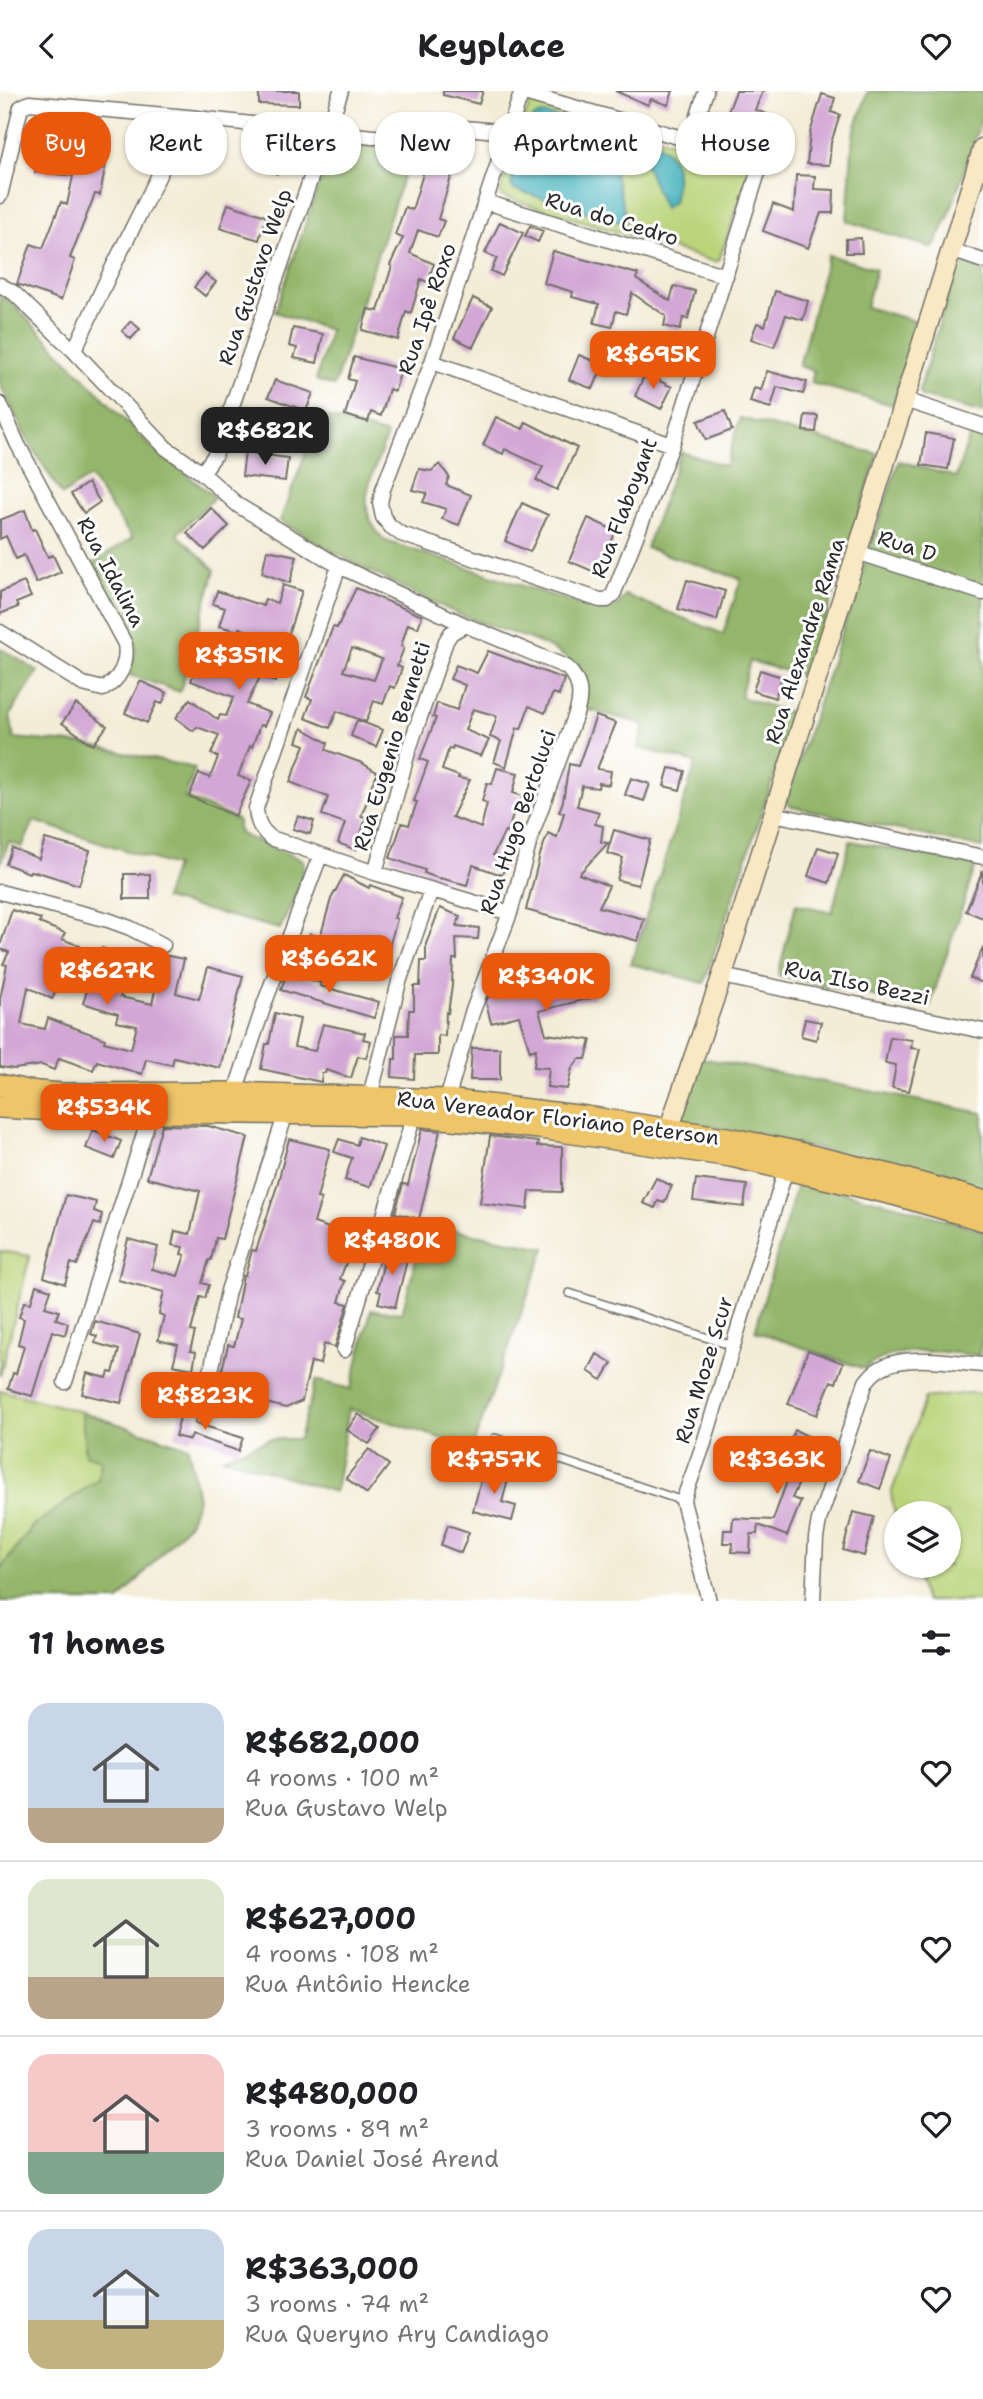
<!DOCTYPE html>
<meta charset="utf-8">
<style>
:root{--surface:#fff;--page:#f2f2f2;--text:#202124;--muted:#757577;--line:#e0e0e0;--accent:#ea580c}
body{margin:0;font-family:"Shantell Sans",sans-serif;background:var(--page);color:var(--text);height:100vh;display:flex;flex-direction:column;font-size:26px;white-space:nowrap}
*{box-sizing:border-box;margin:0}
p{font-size:23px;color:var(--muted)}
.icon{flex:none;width:38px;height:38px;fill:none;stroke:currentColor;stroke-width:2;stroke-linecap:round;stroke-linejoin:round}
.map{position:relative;height:1510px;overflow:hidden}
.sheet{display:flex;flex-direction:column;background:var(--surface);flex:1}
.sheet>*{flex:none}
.hud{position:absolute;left:21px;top:21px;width:942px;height:63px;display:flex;gap:14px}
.controls{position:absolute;left:884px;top:1410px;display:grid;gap:14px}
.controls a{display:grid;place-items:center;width:77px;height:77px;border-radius:50%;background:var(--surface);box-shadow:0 2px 5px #0004;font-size:35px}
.price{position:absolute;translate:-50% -60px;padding:0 16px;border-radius:14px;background:var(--accent);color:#fff;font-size:23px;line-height:46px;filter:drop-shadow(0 2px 4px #0008)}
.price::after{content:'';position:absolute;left:50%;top:42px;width:21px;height:16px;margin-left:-10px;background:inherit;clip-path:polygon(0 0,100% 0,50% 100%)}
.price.on{background:#222;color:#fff}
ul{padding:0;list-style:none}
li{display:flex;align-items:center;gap:21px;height:175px;padding:0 28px}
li+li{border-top:2px solid var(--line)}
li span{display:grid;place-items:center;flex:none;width:196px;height:140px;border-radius:21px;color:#555}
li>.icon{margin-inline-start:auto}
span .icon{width:84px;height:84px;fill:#fffc;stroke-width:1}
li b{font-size:30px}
h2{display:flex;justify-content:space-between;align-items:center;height:84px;padding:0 28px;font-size:30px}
.tag{padding:0 24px;border-radius:28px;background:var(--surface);box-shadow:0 2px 5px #0004;font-size:24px;line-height:63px}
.tag.on{background:var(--accent);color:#fff}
header{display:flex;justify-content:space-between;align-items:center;height:91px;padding:0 28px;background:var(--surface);font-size:32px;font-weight:700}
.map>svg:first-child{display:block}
</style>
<header><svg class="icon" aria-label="back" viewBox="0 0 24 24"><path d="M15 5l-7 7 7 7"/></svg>Keyplace<svg class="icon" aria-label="heart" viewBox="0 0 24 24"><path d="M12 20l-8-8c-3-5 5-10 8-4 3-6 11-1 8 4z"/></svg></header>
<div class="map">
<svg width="983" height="1510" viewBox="0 0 983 1510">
<rect width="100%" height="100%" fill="#fff"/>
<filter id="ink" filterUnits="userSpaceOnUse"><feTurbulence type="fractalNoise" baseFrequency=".0143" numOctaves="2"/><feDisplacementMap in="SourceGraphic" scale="14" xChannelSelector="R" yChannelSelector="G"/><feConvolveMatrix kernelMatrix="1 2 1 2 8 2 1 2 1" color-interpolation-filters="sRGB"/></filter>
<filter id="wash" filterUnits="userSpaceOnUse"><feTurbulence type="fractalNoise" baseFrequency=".00686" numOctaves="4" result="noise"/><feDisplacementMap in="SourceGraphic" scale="28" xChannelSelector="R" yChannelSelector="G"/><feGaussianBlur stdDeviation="1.57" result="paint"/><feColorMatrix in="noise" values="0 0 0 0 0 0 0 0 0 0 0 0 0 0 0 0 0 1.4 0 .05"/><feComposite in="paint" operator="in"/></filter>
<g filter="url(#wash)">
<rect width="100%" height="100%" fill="#f3ecd6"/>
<path fill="#bad47a" stroke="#728052" stroke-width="2" d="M535 10 748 73 751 78 719 169 715 171 501 105 500 100 530 12Z
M0 1160 30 1165 0 1285Z
M0 1299 82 1321 85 1363 102 1369 98 1389 32 1436 0 1479Z
M969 1302 983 1303V1510H926L912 1475H948V1423H896V1429L891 1403 925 1307Z"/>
<path fill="#93b66a" stroke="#5f704a" stroke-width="2" d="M868 0H983V22L975 47 949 124 933 157 847 130 853 44Z
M336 53 413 56 334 295 316 289 330 239 275 221 332 56Z
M828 164 876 178 866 216 918 231 893 314 811 292 814 280 799 275Z
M961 172 983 179V322L921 305 919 300 957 174Z
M0 204 14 214 150 355 215 406 177 443 215 479 180 601 130 584 136 555 94 472 132 447 90 386 62 404 27 348 0 293Z
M320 324 387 344C374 385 349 416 386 450L600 520C614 520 618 515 625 504L723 543 741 488 646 457 681 361 726 375 740 327 878 363 807 586 750 570 740 606 795 623 704 892 631 873 696 672 639 657 644 633 585 618C589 599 585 582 570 570 539 544 492 539 456 522 396 495 337 464 280 430Z
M971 340 983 344V757L789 715 786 708 899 370 956 386Z
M0 557 38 580 10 624 14 647 82 653 195 677 185 707 238 729V738L242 744 303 769C307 785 287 822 280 838L164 808 175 775 34 730 22 756 9 751 0 774Z
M850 750 976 774 929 917 778 884 796 813 832 821Z
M701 967 983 1022V1098L886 1072 684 1030 682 1024Z
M798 1090 903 1116 983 1140V1244L979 1264C939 1261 897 1252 864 1278L755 1240Z
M425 1133 545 1157 472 1357 349 1318 335 1401 223 1366 270 1348H299L316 1289 351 1298 371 1219 402 1222Z
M82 1321 188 1356 198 1408 189 1432 119 1510H0V1479L32 1436 98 1388 101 1369 85 1363Z"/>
<path fill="#40b0bb" stroke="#366e73" stroke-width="2" d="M544 23 651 49C680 63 679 83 673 111L664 118 645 72 641 71 616 75 614 80 627 130 618 131 513 98 511 92 532 29 534 26Z"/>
<g id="blocks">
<path fill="#d3a7d5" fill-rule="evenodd" d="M259 0H299V14L259 13Z
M443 0H483L479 13 443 4Z
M615 0H673L668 14 651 8 648 14Z
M736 0H763L755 19 773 25 764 49 744 42 747 34 726 26Z
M822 3 835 7 831 21 840 24 831 52 829 74 807 73 810 42Z
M262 53 285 65 277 83 253 71Z
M38 54 107 67 100 104 95 103 70 167 75 169 61 209 17 193 31 153 43 157 61 111 67 114 73 85 35 81Z
M416 55 463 62 460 78 454 77 438 128 444 130 438 146 418 139 410 162 434 173 427 191 421 188 411 222 406 220 398 249 362 239 368 218 378 220 392 175 390 174 403 147 395 144 405 116 412 119 426 73 414 71Z
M796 84 815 85 814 98 834 99 833 122H821L808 157 763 140 773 113 794 121Z
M228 113 266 125 259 149 220 137Z
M500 131 523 142 502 185 491 180 497 167 485 162Z
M530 135 543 140 538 151 525 145Z
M861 147 862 162H846V148Z
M553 160 638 183 636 188 670 210 674 195 695 200 688 228 683 227 680 239 664 235 666 225 632 202 626 223 616 220 612 236 594 232 599 213 572 206 573 201 544 192Z
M205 183 216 191 205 205 194 196Z
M775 200 808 210 803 229 786 224 774 256 751 248 757 232 765 235Z
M473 207 492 216 473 256 454 247Z
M131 230 140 238 131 248 122 240Z
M293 237 323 243 317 272 294 267 297 257 289 255Z
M579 264 603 274 593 298 569 289Z
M354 266 401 278 395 300 389 298 381 325 371 321 368 331 345 324 355 290 348 288Z
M767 280 807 291 803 303 777 296 771 317 750 311 754 297 761 299Z
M645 283 672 296 661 318 635 305Z
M275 289 313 302 306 320 268 306Z
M725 320 732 339 706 349 698 330Z
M805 324 818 325 816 341 803 340Z
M496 326 523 338 526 331 577 357 557 399 536 389 543 376 505 358 503 363 483 354Z
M926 342 954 347 948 378 921 374Z
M245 361 288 367 285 390 242 385Z
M440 373 449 386 446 394 471 404 459 434 442 428 446 418 423 411 427 402 412 399 419 378 431 380Z
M88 392 100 411 84 422 71 403Z
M522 412 548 424 530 461 505 450Z
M211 417 229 435 205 459 187 442Z
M25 419 32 439 35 438 48 466 53 464 61 481 36 492 24 464 16 468 6 445 0 448V429Z
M588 427 616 440 597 482 569 470Z
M267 459 297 465 290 492 262 482Z
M687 489 725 500 717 529 678 518Z
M24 491 31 506 16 512 18 516 0 523V501Z
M283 494 302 500 284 557 287 559 275 591 260 586 247 613 270 622 264 635 260 634 252 656 250 655 238 685 251 690 235 725 189 705 199 682 210 687 218 666 211 663 219 644 197 636 193 640 176 627 190 608 218 629 220 624 226 625 234 606 191 590 197 574 201 576 207 556 252 569 261 544 239 537 238 540 219 535 225 517 213 513 217 500 263 515 265 508 277 512Z
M356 497 422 525 418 537 408 533 401 555 404 557 397 575 402 577 395 597 390 595 383 613 374 610 366 631 337 620 330 637 305 627 312 608 306 606 333 536 337 537ZM352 557 382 568 374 589 343 580Z
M488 560 564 588 559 604 553 602 545 622 529 615 521 638 517 637 506 676 494 671 501 650 490 646 497 625 473 618 465 639 489 649 481 665 453 655 452 658 449 657 442 679 459 685 458 687 470 689 452 726 481 737 487 712 482 710 487 692 492 693 497 677 518 682 513 702 522 705 517 721 514 720 508 741 505 740 493 764 507 769 502 784 473 774 467 794 440 787V788L424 782 425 779 390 767 402 732 409 734 417 711 414 710 428 671 420 668 436 627 433 626 437 612 457 619 465 594 450 588 456 574 477 582Z
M760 579 782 586 775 607 753 600Z
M140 590 167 602 162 613 157 611 147 632 125 622Z
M76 613 107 635 93 654 62 632Z
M596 625 616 632 597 678 611 680 609 694 599 692 598 697 582 695 577 715 599 721 595 733 603 735 601 751 608 752 579 783 609 795 599 816 644 828 638 850 526 819 540 764 548 742 557 746 564 722 559 721 563 710 569 673 578 675Z
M357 629 383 639 376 656 351 645Z
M302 637 328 652 326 659 362 672 378 682 367 702 370 703 361 725 366 726 356 759 338 752 345 732 322 724 328 706 290 691 305 654 297 651Z
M669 677 685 680 680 699 664 695Z
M631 687 650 693 644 710 625 704Z
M298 725 314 730 310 743 293 738Z
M614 739 650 749 638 794 617 789 623 767 607 762Z
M45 748 90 760 79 794 44 783 30 780 29 782 6 773 12 757 39 768Z
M818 756 838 762 829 792 808 785Z
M983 779V827L966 820Z
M124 783H150V808H124Z
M344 784 369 797 370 794 402 806 394 827 397 828 386 867 390 868 386 884 352 876 354 868 332 860 328 870 304 861 310 843 320 847 331 808Z
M440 817 460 825 457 835 479 837 478 848 456 847 457 868H453L452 894 448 922 446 921 445 945 438 944V964H415L414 988 392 986 393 968H396V944H408L409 919H414V895H420L421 870H426V853Z
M12 819 41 828 39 832 65 842 62 848 80 855 52 908 28 896 21 933 45 938 48 927 105 948 104 951 131 958 137 935 116 931 118 923 83 912 89 893 79 890 86 857 100 862 102 857 115 862 111 873 129 879 120 906 152 913 163 864 184 868 176 902 199 908 208 876 243 885 220 977 174 966 172 974 146 968 142 983 97 970 93 979 59 967 54 979 42 974 14 978 0 976V908L7 874 3 873 9 861 0 858V855Z
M983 856V892L970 887Z
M584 865 595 906 539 920 546 943 591 949 586 968H579L572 977 567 998 547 996 549 977 534 976 536 958 530 960 519 925 491 932 486 911 488 906 507 901 504 887Z
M287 881 321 892 320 895 379 911 374 927 281 899Z
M275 922 300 928 294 956 315 960 323 933 365 942 363 948 371 950 366 967 358 965 351 987 326 979 325 982H322L321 991 261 978 266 953H269Z
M805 928 821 931 816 949 801 945Z
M890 946 912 949 911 957 920 958 909 1000 892 997 896 974 885 972Z
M472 957H500V989H470Z
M162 1034 208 1035 248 1046 222 1148 216 1147 211 1169H209L202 1192 209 1194 205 1207 200 1206 191 1240 195 1241 190 1260 196 1261 193 1278 173 1274 178 1254 158 1249 164 1225 159 1223 164 1201 118 1189 128 1148 158 1156 152 1178 178 1185 185 1164 181 1163 183 1156 172 1154 175 1140 190 1143 200 1100 147 1087Z
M422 1038 440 1040 419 1128 395 1122 403 1093 408 1094Z
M93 1039 121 1050 114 1068 86 1057Z
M490 1045 538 1051 537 1055 562 1056V1101L530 1100 528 1118 480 1112Z
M359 1046 384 1055 370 1096 345 1089 352 1067 334 1061 339 1048 357 1054Z
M289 1048 330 1058 317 1107 321 1108 314 1132 365 1149 360 1165 350 1161 340 1188 345 1190 339 1211 348 1213 335 1256 324 1253 320 1273 311 1271 302 1310 286 1317 217 1300 228 1254 234 1255 241 1228 235 1227 243 1185H245L252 1159 256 1160 277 1095Z
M656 1087 672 1095 664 1112 658 1110 655 1117 643 1112Z
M696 1088 747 1094 744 1116 693 1110Z
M66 1104 96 1111 94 1120 102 1123 100 1134 94 1132 77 1174 71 1172 65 1193 44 1186Z
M387 1157 409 1162 395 1216 378 1212 381 1201 377 1200Z
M36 1194 51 1199 45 1216 59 1220 56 1228 68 1232 65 1244 52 1240 32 1305 8 1298 13 1282 16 1283 24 1255 18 1253 24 1228 19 1226 24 1211 31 1212Z
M95 1230 140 1243 121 1312 82 1303 87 1282 107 1287 109 1281 113 1282 119 1259 95 1252 97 1245 91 1243Z
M808 1259 843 1272 836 1292 831 1290 817 1324 788 1313Z
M597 1263 612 1272 602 1289 588 1280Z
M182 1319 197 1323 195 1332 243 1347 238 1360 192 1344 190 1349 175 1345Z
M358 1323 380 1338 369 1353 347 1339Z
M795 1339 812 1347 809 1352 816 1355 792 1407 801 1410 787 1445 758 1434 757 1443H751L750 1462 732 1461 733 1452H723L724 1439H732L733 1427 773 1429 787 1390 774 1384Z
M369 1358 389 1374 367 1403 346 1387Z
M870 1360 891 1368 880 1398 859 1390Z
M484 1378 509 1385 502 1411 516 1415 512 1430 473 1420Z
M853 1421 874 1426 864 1465 843 1459Z
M448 1434 469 1441 461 1462 441 1454Z"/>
</g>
</g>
<g filter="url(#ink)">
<use href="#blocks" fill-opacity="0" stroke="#716f67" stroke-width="2"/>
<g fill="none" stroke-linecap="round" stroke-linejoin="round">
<defs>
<path id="lane" d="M569 1202 733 1255
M495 1347 683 1410"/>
<path id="street" d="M521 1 755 68 761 72 672 354 613 504 607 509H600L401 443 390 435 383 426 380 412 383 398 432 271 522 0
M690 49 706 0
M0 105 21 16 29 12 188 26 373 46H414L442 35 509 41
M486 111 726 185
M951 159 983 170
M0 194 14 202 74 260 166 357 202 382 239 415 339 475 465 534
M74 260 110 182 188 26
M432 271 672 354
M905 309 983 335
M0 313 17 352 125 553C128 572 120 589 103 598L83 593 0 541
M202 382 215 364 341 0
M857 461 983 502
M339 475 256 717C257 731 260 738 271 747L375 782 510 822
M773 723 983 766
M375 782 408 661 446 550 451 542 465 534 566 576C581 590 582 604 576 623L532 742 510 822 472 922 447 1009
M0 801 108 829 130 837 163 854
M722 885 983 940
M370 1005 399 891 431 799
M233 1007 265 911 320 765
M344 1259 414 1024
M65 1291 151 1021
M205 1308 228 1200 286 1022
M709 1510 683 1410 704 1352 788 1071
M813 1510 816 1447 819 1429 866 1291C869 1287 873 1282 878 1279 902 1261 954 1272 983 1274"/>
<path id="secondary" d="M664 1052 722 885 857 461 983 57"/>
<path id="primary" d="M0 994 27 1000 61 1003 234 1002 447 1009 586 1026 733 1048 791 1060 894 1085 983 1110
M0 1016 71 1020 414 1024 539 1037 731 1065 893 1103 983 1129"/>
</defs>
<use href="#lane" stroke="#716f67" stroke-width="10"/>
<use href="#street" stroke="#716f67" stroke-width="17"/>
<use href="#secondary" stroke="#716f67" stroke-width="22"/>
<use href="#primary" stroke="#716f67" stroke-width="24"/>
<use href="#lane" stroke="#fff" stroke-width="7"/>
<use href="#street" stroke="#fff" stroke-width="14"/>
<use href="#secondary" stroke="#f8e8c3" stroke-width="19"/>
<use href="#primary" stroke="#eec569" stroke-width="21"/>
</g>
</g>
<g text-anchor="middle" stroke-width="6" stroke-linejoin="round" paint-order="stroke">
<g font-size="21" fill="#2b2b2b" stroke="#fff">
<text transform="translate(612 128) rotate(17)" y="7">Rua do Cedro</text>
<text transform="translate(255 186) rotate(-71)" y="7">Rua Gustavo Welp</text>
<text transform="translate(427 218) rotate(-71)" y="7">Rua Ipê Roxo</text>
<text transform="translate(624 417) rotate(-69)" y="7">Rua Flaboyant</text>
<text transform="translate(907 455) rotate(18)" y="7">Rua D</text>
<text transform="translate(111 481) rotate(62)" y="7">Rua Idalina</text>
<text transform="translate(805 550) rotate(-72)" y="7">Rua Alexandre Rama</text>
<text transform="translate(392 655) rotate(-73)" y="7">Rua Eugenio Bennetti</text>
<text transform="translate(518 731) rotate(-71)" y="7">Rua Hugo Bertoluci</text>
<text transform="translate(857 892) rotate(12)" y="7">Rua Ilso Bezzi</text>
<text transform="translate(558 1027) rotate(7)" y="7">Rua Vereador Floriano Peterson</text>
<text transform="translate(704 1279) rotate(-73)" y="7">Rua Moze Scur</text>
</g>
</g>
</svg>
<div class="controls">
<a><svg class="icon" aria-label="layers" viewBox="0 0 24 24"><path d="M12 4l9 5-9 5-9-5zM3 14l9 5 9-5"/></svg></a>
</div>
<b class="price" style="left:653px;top:300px">R$695K</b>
<b class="price on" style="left:265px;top:376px">R$682K</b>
<b class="price" style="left:239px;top:601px">R$351K</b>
<b class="price" style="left:329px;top:904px">R$662K</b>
<b class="price" style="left:107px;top:916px">R$627K</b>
<b class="price" style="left:546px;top:922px">R$340K</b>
<b class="price" style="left:104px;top:1053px">R$534K</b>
<b class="price" style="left:392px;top:1186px">R$480K</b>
<b class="price" style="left:205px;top:1341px">R$823K</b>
<b class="price" style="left:494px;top:1405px">R$757K</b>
<b class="price" style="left:777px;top:1405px">R$363K</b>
<div class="hud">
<a class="tag on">Buy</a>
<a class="tag">Rent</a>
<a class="tag">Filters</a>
<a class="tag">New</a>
<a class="tag">Apartment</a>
<a class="tag">House</a>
</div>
</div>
<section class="sheet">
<h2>11 homes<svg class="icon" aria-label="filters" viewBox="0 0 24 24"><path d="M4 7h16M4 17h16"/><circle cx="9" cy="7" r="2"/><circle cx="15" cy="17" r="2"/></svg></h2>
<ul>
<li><span style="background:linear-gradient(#c9d6e8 75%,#b9a48a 0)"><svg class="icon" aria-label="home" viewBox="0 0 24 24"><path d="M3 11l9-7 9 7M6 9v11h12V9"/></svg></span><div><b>R$682,000</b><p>4 rooms · 100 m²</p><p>Rua Gustavo Welp</p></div><svg class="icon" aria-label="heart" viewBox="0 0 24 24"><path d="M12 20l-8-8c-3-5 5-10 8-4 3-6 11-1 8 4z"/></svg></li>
<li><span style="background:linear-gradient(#dfe7d0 70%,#b9a48a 0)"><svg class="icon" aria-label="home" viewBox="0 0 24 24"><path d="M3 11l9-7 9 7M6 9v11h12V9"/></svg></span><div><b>R$627,000</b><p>4 rooms · 108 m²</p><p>Rua Antônio Hencke</p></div><svg class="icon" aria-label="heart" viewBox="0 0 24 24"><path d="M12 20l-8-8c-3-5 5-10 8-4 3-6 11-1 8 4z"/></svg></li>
<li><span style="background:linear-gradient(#f6c9c9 70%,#7fa58c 0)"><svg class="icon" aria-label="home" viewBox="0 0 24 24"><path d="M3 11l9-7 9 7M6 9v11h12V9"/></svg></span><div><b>R$480,000</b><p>3 rooms · 89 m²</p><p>Rua Daniel José Arend</p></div><svg class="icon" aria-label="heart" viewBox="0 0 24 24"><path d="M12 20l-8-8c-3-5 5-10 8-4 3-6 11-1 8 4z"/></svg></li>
<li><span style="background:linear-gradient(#c9d6e8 65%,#c2b280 0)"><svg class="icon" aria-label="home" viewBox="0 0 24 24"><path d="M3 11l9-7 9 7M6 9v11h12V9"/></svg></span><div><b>R$363,000</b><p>3 rooms · 74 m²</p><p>Rua Queryno Ary Candiago</p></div><svg class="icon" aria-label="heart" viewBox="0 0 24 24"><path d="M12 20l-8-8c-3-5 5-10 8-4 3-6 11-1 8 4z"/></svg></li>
</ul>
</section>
